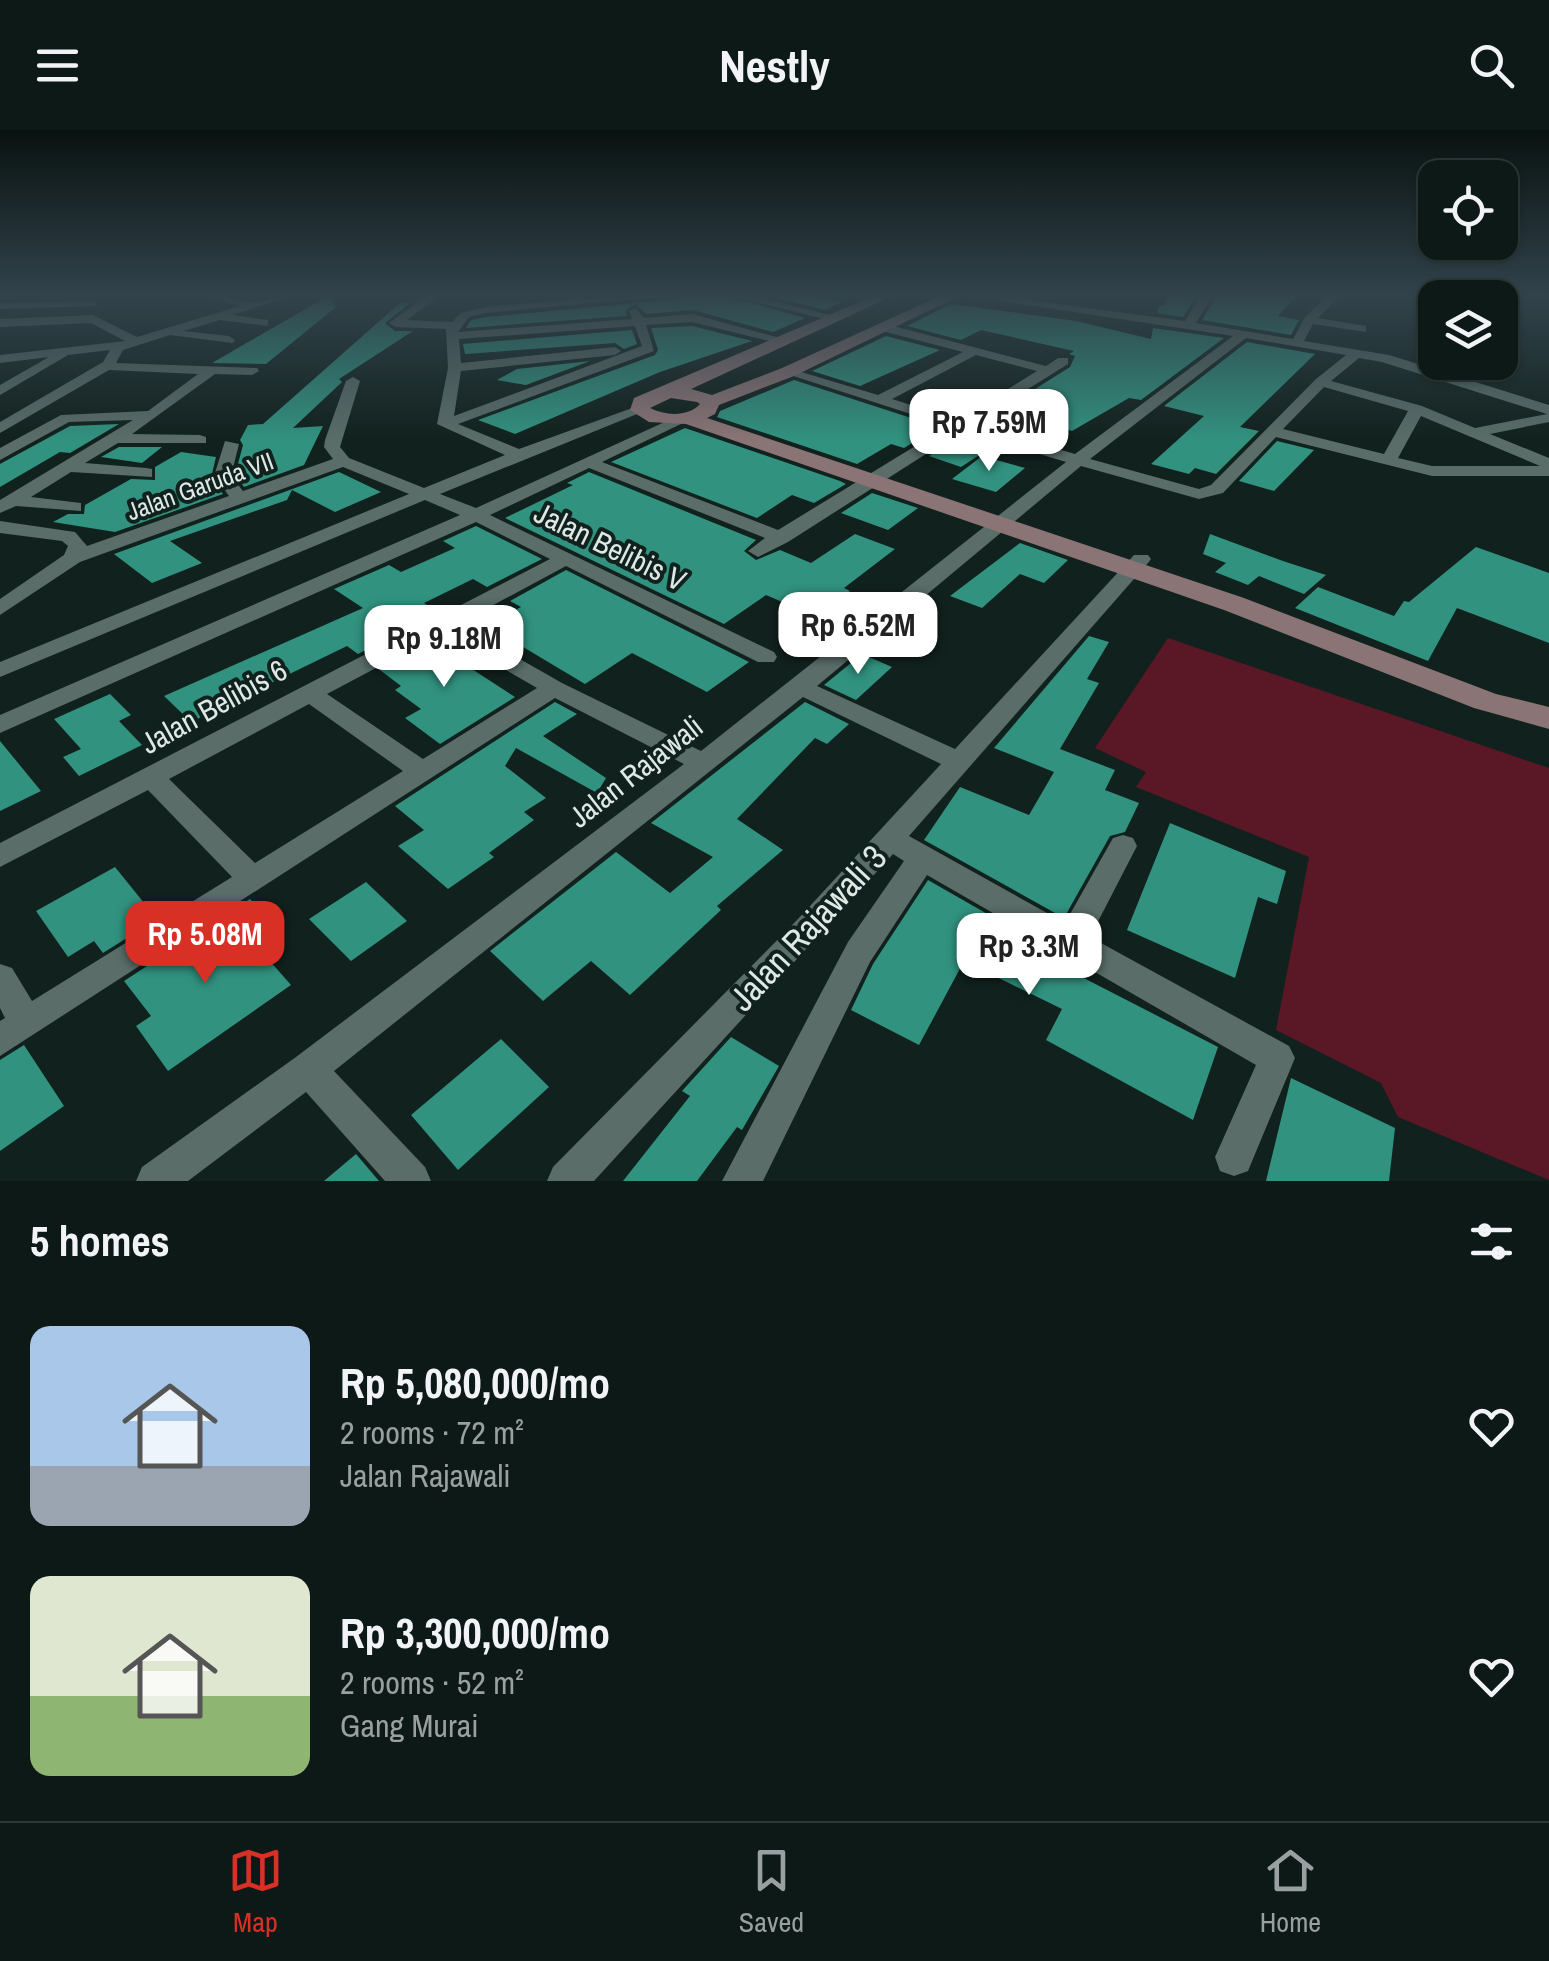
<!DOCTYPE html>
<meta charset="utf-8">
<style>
:root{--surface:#0d1916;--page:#16221f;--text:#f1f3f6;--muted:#9aa0a1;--line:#2d3835;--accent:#d93025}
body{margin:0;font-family:"Archivo Narrow",sans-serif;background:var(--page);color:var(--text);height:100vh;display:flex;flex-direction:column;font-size:38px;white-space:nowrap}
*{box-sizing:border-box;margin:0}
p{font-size:32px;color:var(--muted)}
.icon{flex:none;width:55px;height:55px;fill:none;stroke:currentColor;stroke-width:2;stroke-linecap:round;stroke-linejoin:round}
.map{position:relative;height:1051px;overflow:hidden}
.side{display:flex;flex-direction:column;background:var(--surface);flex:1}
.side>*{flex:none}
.controls{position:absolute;left:1418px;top:30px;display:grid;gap:20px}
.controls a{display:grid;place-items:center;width:100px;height:100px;border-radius:20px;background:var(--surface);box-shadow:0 2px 8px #0004,0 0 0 2px var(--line);font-size:50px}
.price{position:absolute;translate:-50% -85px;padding:0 22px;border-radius:20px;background:#fff;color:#222;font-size:32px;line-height:65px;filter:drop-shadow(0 2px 5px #0008)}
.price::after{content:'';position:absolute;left:50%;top:60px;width:30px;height:22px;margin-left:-15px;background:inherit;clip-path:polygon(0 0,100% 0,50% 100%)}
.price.selected{background:var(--accent);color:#fff}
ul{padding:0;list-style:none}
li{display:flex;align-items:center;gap:30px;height:250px;padding:0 30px}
li span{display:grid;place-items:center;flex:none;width:280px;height:200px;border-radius:20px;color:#555}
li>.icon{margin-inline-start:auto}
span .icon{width:120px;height:120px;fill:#fffc;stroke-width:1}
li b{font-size:42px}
h2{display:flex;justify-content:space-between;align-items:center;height:120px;padding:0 30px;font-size:42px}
header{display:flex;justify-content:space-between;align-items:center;height:130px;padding:0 30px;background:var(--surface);font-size:45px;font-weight:800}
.menu{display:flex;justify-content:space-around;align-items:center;height:140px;border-top:2px solid var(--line);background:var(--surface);font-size:28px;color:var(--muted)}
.menu a{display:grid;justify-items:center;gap:5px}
.menu .selected{color:var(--accent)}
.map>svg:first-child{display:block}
</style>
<header><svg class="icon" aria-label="menu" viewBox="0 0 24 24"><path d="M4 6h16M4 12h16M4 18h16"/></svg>Nestly<svg class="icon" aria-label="search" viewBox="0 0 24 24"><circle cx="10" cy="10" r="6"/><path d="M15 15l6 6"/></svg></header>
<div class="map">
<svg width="1549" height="1051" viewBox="0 0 1549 1051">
<rect width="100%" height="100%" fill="#11211d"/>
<path fill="#5a1827" d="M1168 508 1549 638V1050L1398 987 1381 953 1276 900 1309 727 1136 657 1146 642 1095 618Z"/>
<path fill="#31927f" d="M682 165H724L805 188 773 202 693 180 646 184 636 174 626 180 627 186 466 198 471 190 486 187 678 169Z
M765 165H806L842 172 825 180Z
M1166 165H1197L1183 187 1157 183 1159 175 1165 176Z
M1217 165H1297L1278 186 1299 190 1291 205 1202 190Z
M328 166 336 177 266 234 212 233Z
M401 172 410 173 385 193 395 201H413L339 249 342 252 293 298 323 296 304 335 244 357 235 345 243 315 240 310 248 295 263 294Z
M951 174 1076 191 1151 209 1153 198 1224 208 1141 270 1129 268 1072 301 1034 289 1014 302 981 293 1070 237 1075 226 1069 224 1074 221 981 200 961 210 907 196Z
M692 196 752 211 660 242 515 304 478 290 655 225 658 220 651 198Z
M632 200 637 214 624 219 615 213 465 224 463 214Z
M886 206 940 220 860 256 812 241Z
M1247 212 1315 224 1240 297 1259 301 1216 344 1195 338 1189 344 1151 334 1204 286 1164 276Z
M590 231 526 255 497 250 517 239Z
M794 250 939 297 904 318 891 314 857 334 717 287 720 281Z
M119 294 70 323 60 322 0 357V334L70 296Z
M685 298 840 351 846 354 814 373 792 365 757 388 611 332Z
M963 305 995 315 961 337 929 326Z
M1277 311 1314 320 1274 361 1239 351Z
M119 317H162L142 333 101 327Z
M181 322 216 327 211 348 223 364 115 402 53 392 68 384H84L85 375 131 349 155 350V337Z
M982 326 1025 338 996 362 952 349Z
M339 342 381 362 335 382 292 360 287 370 170 411 202 433 152 453 114 424Z
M589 342 756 410 744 421 756 430 780 420 811 433 855 404 895 419 844 458 850 461 815 486 766 465 724 494 505 388 573 355 567 353Z
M872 363 918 378 888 400 841 383Z
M476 396 542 429 487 457 473 449 424 473 438 482 358 524 347 516 191 592 164 566 363 478 334 459 389 435 401 442 455 418 443 411Z
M1210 404 1283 431 1326 445 1304 464 1259 446 1248 455 1215 442 1226 433 1203 424Z
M1020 413 1068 430 1044 453 1020 444 982 478 950 466Z
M1476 417 1549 443V513L1457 478 1428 531 1295 478 1318 457 1394 486 1404 471 1409 472Z
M566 440 749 532 707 562 632 523 585 554 486 495 521 477 510 471Z
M1089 506 1109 512 1087 549 1099 553 1060 619 1115 640 1105 660 1139 673 1125 702 1110 706 1064 788 924 710 960 657 1029 685 1054 642 994 618Z
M442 507 466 521 455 528 515 567 440 614 405 588 421 579 395 560 401 556 380 540Z
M862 524 892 537 856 570 824 555Z
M110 564 131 585 119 591 142 615 79 646 63 627 81 619 54 589Z
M555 572 577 584 543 606 606 648 597 663 516 618 505 636 546 668 524 682 534 690 489 723 494 727 448 759 398 716 424 700 395 676Z
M805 572 849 594 827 614 815 608 737 689 783 720 717 776 721 780 630 865 591 831 543 871 490 821 616 722 670 763 713 727 651 693Z
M0 611 41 661 0 681Z
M1170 693 1286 741 1277 774 1258 767 1235 848 1127 800Z
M115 737 157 789 103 823 94 811 68 827 36 781Z
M928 750 1078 836 1074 843 1218 917 1193 990 1046 910 1062 879 970 834 963 833 919 915 851 880 873 834Z
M366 752 407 791 351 831 309 789Z
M250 769 269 791 247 805 291 855 168 941 136 896 151 886 124 851Z
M731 907 779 936 742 1000 737 997 697 1051H623L690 966 682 961Z
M501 909 549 957 458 1040 411 985Z
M24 915 64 976 0 1021V930Z
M1291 948 1395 998 1389 1051H1266Z
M356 1024 379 1051H324Z"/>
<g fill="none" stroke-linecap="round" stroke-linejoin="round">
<path fill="#5a6d68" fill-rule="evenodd" d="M207 165C223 165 236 172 251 172 264 173 279 165 294 165L233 185 268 190V196L220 190 183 201 229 206 235 210 233 213 170 205 123 220 116 233 257 238 259 241 252 245 215 244 132 304 200 305 206 307V313H118L85 333 146 338 152 339V347L71 342 31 367 81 373V381L16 376 0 383V370L133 290 69 292 0 330V318L61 285 148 281 198 244 109 240 0 303V292L103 232 110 220 68 225 0 265V255L49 227 0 233V225L125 211 91 193 0 197V189L93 185 137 207 240 176Z
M428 165 438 167 407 190 452 192 461 183 485 177 630 165H678L485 183 469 187 458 202 632 189 629 181 635 178 644 188 692 184 791 211 785 215 692 192 646 195 654 221 458 294 519 319 635 277 647 280 440 364 476 378 680 285 685 286V292L602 332 778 400 948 296 781 242 788 238 878 265 963 222 882 201V195L886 194 1046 236 1058 228H1068V234L972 294 1075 324 1233 206 961 165H992L1185 191 1201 165H1213L1196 193 1293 209 1305 187 1328 165H1340L1318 188 1366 196V202L1313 194 1304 211 1389 225 1549 275V292L1490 304 1549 328V346H1432L1276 307 1223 363 1199 369 1081 336 817 556 955 619 1134 425H1148L1151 429 1148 433 909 706 1065 793 1113 708 1123 705 1133 708 1137 716 1090 807 1289 916 1295 928 1248 1041 1234 1046 1220 1041 1215 1027 1256 935 927 745 870 832 763 1051H722L848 812 904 731 893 724 594 1051H547L553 1037 798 789 941 634 803 567 334 941 425 1037 431 1051H385L306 962 188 1051H136L142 1037 296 927 684 634 555 568 0 926V891L5 888 0 878V834L12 838 32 871 232 747 148 660 0 737V713L550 429 476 392 0 603V585L460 385 425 370 0 547V532L409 364 343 337 80 432 0 485V469L64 425 68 416 62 411 0 403V391L75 402 87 416 229 366 214 346 225 311 239 314 231 346 243 361 333 329 324 317 325 310 346 251 353 247 360 251 340 317 349 328 424 358 505 325 437 294 448 238 446 199 395 197 389 193ZM635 196 642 216 454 286 461 241 615 225 621 221 615 217 461 233 459 209ZM1246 208 1346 225 1316 249 1211 355 1199 359 1090 329ZM976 225 1037 241 958 290 892 269ZM1359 228 1382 232 1547 284 1475 298 1422 276 1331 251ZM1324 257 1408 281 1384 324 1283 299ZM1421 286 1540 336H1432L1398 328ZM962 301 1066 332 701 621 562 553 458 494 566 436 758 532H774L777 527 774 522 490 385 589 338 765 408 748 421 758 427 788 412ZM442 503 537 558 423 629 327 564ZM309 574 403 641 255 733 169 649Z
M728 165H749L842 188 836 192Z
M94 171 98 176 0 179V173Z"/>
<path fill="#8b7476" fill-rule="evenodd" d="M876 165H895L691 259 712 265 782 238 942 165H961L794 246 719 275 715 284 707 288 1244 468 1496 564 1549 577V599L1474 578 1224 480 686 294 649 292 630 280 634 268ZM671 268 697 272 700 274C688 287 666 286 650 278Z"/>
</g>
<linearGradient id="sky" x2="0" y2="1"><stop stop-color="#091210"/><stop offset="0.53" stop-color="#32434c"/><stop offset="1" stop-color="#32434c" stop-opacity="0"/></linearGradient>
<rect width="1549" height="312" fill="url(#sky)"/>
<g text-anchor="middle" stroke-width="8" stroke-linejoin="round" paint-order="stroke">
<g font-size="25" fill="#dee8e5" stroke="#11211d">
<text transform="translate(200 356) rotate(-20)" y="9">Jalan Garuda VII</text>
</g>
<g font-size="30" fill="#dee8e5" stroke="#11211d">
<text transform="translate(610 417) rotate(26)" y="10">Jalan Belibis V</text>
<text transform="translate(214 577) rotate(-29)" y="10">Jalan Belibis 6</text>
<text transform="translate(636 642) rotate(-38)" y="10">Jalan Rajawali</text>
</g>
<g font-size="35" fill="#dee8e5" stroke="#11211d">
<text transform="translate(808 798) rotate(-47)" y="12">Jalan Rajawali 3</text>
</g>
</g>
</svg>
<div class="controls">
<a><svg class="icon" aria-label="locate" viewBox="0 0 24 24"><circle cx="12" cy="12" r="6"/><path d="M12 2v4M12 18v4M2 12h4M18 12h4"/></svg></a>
<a><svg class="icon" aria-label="layers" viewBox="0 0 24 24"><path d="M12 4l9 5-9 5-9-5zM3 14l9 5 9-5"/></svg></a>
</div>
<b class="price" style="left:989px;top:344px">Rp 7.59M</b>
<b class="price" style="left:858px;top:547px">Rp 6.52M</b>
<b class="price" style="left:444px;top:560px">Rp 9.18M</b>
<b class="price selected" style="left:205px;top:856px">Rp 5.08M</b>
<b class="price" style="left:1029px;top:868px">Rp 3.3M</b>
</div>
<section class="side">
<h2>5 homes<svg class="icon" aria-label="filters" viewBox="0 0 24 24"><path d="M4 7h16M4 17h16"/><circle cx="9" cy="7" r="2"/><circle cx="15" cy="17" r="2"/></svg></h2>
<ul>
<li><span style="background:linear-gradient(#a9c7e8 70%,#9aa5b1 0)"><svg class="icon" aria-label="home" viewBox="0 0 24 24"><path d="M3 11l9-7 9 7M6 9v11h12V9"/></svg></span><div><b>Rp 5,080,000/mo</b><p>2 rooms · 72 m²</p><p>Jalan Rajawali</p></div><svg class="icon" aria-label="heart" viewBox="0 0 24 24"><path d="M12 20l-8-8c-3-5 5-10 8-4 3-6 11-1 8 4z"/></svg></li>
<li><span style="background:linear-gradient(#dfe7d0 60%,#8fb573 0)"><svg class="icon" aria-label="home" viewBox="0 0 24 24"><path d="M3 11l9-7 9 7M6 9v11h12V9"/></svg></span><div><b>Rp 3,300,000/mo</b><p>2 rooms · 52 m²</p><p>Gang Murai</p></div><svg class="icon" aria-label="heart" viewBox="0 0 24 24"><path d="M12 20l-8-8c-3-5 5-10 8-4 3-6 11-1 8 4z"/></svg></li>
</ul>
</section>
<nav class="menu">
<a class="selected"><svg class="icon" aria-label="map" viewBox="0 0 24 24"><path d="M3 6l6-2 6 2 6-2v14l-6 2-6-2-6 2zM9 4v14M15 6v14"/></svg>Map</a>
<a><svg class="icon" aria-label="saved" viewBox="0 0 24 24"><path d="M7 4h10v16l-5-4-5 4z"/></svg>Saved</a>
<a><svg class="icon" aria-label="home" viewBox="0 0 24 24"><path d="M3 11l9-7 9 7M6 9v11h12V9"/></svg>Home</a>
</nav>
